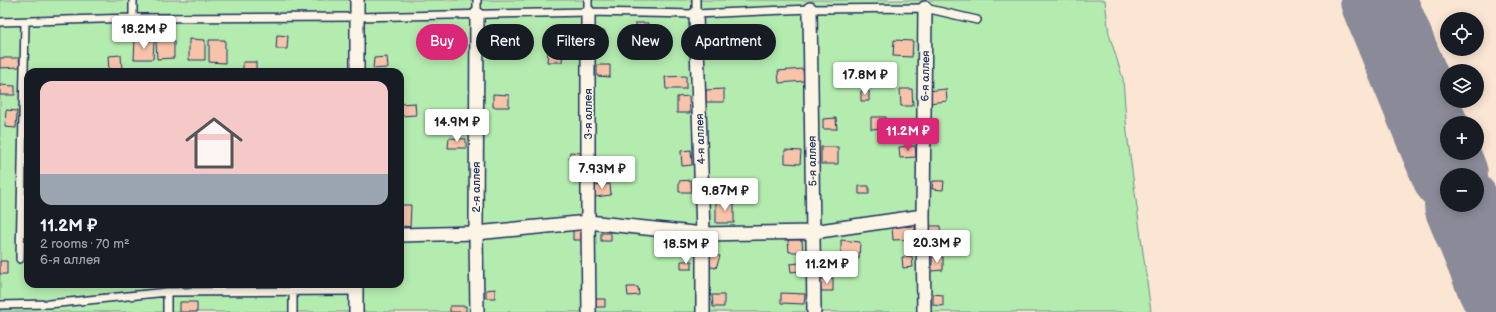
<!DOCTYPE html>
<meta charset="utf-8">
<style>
:root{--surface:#171b24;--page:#242831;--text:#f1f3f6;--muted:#9ea1a6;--accent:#db2777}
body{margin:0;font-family:"Balsamiq Sans",sans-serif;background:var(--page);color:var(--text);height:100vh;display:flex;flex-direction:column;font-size:15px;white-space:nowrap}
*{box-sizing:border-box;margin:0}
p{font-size:13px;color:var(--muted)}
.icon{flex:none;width:22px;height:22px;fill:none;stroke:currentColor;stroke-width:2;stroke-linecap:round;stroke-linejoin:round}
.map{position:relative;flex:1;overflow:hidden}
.drawer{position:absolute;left:24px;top:68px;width:380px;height:220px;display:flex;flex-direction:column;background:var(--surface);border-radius:12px;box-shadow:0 2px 10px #0003}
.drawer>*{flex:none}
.banner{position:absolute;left:416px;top:24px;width:380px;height:36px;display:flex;gap:8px}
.fabs{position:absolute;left:1440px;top:12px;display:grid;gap:8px}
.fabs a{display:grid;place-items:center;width:44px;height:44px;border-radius:50%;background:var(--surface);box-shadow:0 2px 10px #0003;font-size:20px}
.price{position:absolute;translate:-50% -34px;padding:0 9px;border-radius:4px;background:#fff;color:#222;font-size:13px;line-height:26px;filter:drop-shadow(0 1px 2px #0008)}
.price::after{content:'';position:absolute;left:50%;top:24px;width:12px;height:9px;margin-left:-6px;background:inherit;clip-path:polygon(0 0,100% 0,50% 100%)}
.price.active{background:var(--accent);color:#fff}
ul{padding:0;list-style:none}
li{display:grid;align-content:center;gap:8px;height:212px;padding:0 16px}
li span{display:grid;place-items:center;height:124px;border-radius:12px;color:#555}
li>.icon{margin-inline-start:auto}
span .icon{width:72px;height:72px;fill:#fffc;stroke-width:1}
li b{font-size:17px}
.pill{padding:0 14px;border-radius:18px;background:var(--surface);box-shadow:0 2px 10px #0003;font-size:14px;line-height:36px}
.pill.active{background:var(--accent);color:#fff}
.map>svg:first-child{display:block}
</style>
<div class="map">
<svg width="1496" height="312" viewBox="0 0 1496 312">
<rect width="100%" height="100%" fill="#fbe6d3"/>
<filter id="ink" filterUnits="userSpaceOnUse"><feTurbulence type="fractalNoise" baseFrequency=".025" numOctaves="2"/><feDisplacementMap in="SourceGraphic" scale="8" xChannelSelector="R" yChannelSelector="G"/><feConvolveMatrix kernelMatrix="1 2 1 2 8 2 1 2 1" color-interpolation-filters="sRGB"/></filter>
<g filter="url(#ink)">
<path fill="#b4ecb0" stroke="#688e87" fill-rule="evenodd" d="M0 0H1105L1109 34 1123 79 1127 133 1151 312H0ZM28 72H400V284H28Z"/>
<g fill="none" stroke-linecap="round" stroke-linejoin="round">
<path stroke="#8b8a98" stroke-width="76" d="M1378 0 1450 175
M1462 205 1496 288"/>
</g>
<path fill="#f8c4a9" stroke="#1b2f5e" d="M636 23H648L647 39H636Z
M592 31H605L604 46H592Z
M277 35 288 36 287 49H276Z
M736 36 737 47 720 48V37Z
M189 39 205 40V60H189Z
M135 40 154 41 153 59H134Z
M174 40V58L157 59 156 41Z
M209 40H225V63L209 62Z
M894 40 913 41 912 57 893 56Z
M548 50H563L562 62H547Z
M121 55 122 71 109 72 108 56Z
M387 57 388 68 373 69 374 58Z
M0 58H19L20 67 0 68Z
M243 62H256V72H243Z
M597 65H610V77L597 76Z
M803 69 804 81 779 83 778 71Z
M686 76V89H666L665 77Z
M0 85 15 86V95H0Z
M724 89V102H706V90Z
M900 89H912L913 106H901Z
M946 89 947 101 929 103 928 91Z
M861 91H869V101H861Z
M493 94 509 95V107H493Z
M689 96 690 113H677V97Z
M415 103 416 115 400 116V104Z
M6 110 17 111 16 128 5 127Z
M871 117H886V128L871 129Z
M836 118 837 129H823V119Z
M449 138 466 139V148H448Z
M915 146 916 157 900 158 899 147Z
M821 147H838V164H821Z
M691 150 692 165 682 166 681 151Z
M785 150 801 151 800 164 785 163Z
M570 152 582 153V160L569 159Z
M691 180 692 192H679V181Z
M933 181H944L943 190 932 189Z
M610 184 611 195 595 197 593 186Z
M859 186H869V194H859Z
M716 201H734V223H716Z
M26 203H28V215H25Z
M400 205H411L410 227 404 226 403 231 400 230Z
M915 226V239L893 240 892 227Z
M930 226H940L941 239H931Z
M573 229 584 230 583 240H573Z
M601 233H611V241H601Z
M788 240H802L803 252H789Z
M841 240 860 242 859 259 841 257Z
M710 254 720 256 716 268 707 266Z
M912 256 913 267 903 268 902 257Z
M932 257H943V270L932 271Z
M0 261H7V274H0Z
M681 261H692V269H681Z
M800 263V271L791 272 790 264Z
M833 278V291H821L820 279Z
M627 287H638L639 295 628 296Z
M495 289V298H486V290Z
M781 293 805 294 804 304 781 303Z
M933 294 943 295V306L933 305Z
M712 295H724V307H713Z
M592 299H605V307H592Z
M180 302H197V312H180Z
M450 306H466V312H450Z"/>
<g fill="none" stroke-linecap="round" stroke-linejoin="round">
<defs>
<path id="lane" d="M133 0V18
M477 0V14
M588 0V12
M696 0V14
M0 22 133 18 357 17 588 12 696 14 810 9 925 8 977 20
M20 259 25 22
M167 292V312
M0 305 49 304 167 292 356 291
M293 312V292"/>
<path id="street" d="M810 9 814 312
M588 12V222L589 312
M696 14 703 234V312
M357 72V0
M400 235 476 233 588 222 703 234 813 232 923 216
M356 284V312
M477 312 476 233 477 14
M924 312 923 216 925 8"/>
</defs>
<use href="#lane" stroke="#1b2f5e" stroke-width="10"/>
<use href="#street" stroke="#1b2f5e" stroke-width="16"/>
<use href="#lane" stroke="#fcf5e5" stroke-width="7"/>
<use href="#street" stroke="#fcf5e5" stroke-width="13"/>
</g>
</g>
<g text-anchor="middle" stroke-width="3" stroke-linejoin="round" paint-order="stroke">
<g font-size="11" fill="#1b2f5e" stroke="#fcf5e5">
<text transform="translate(925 76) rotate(-89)" y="4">6-я аллея</text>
<text transform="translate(588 114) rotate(-90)" y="4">3-я аллея</text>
<text transform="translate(700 139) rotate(-92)" y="4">4-я аллея</text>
<text transform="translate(812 161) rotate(-91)" y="4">5-я аллея</text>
<text transform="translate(476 187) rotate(-90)" y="4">2-я аллея</text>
</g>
</g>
</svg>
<div class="fabs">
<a><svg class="icon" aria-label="locate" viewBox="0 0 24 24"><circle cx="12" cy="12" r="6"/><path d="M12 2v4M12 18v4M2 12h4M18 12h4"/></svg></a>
<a><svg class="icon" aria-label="layers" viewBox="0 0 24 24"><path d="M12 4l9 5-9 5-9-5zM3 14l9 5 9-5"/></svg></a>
<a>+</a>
<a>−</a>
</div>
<b class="price" style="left:144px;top:50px">18.2M ₽</b>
<b class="price" style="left:865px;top:96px">17.8M ₽</b>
<b class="price" style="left:457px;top:143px">14.9M ₽</b>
<b class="price active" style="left:908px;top:152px">11.2M ₽</b>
<b class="price" style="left:602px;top:190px">7.93M ₽</b>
<b class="price" style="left:725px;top:212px">9.87M ₽</b>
<b class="price" style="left:937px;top:264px">20.3M ₽</b>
<b class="price" style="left:686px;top:265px">18.5M ₽</b>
<b class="price" style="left:827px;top:285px">11.2M ₽</b>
<div class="banner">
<a class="pill active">Buy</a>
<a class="pill">Rent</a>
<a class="pill">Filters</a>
<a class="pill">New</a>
<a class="pill">Apartment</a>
</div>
<section class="drawer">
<ul>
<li><span style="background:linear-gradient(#f6c9c9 75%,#9aa5b1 0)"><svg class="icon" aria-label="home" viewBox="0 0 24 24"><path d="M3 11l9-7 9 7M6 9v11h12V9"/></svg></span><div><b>11.2M ₽</b><p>2 rooms · 70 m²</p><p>6-я аллея</p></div></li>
</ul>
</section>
</div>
